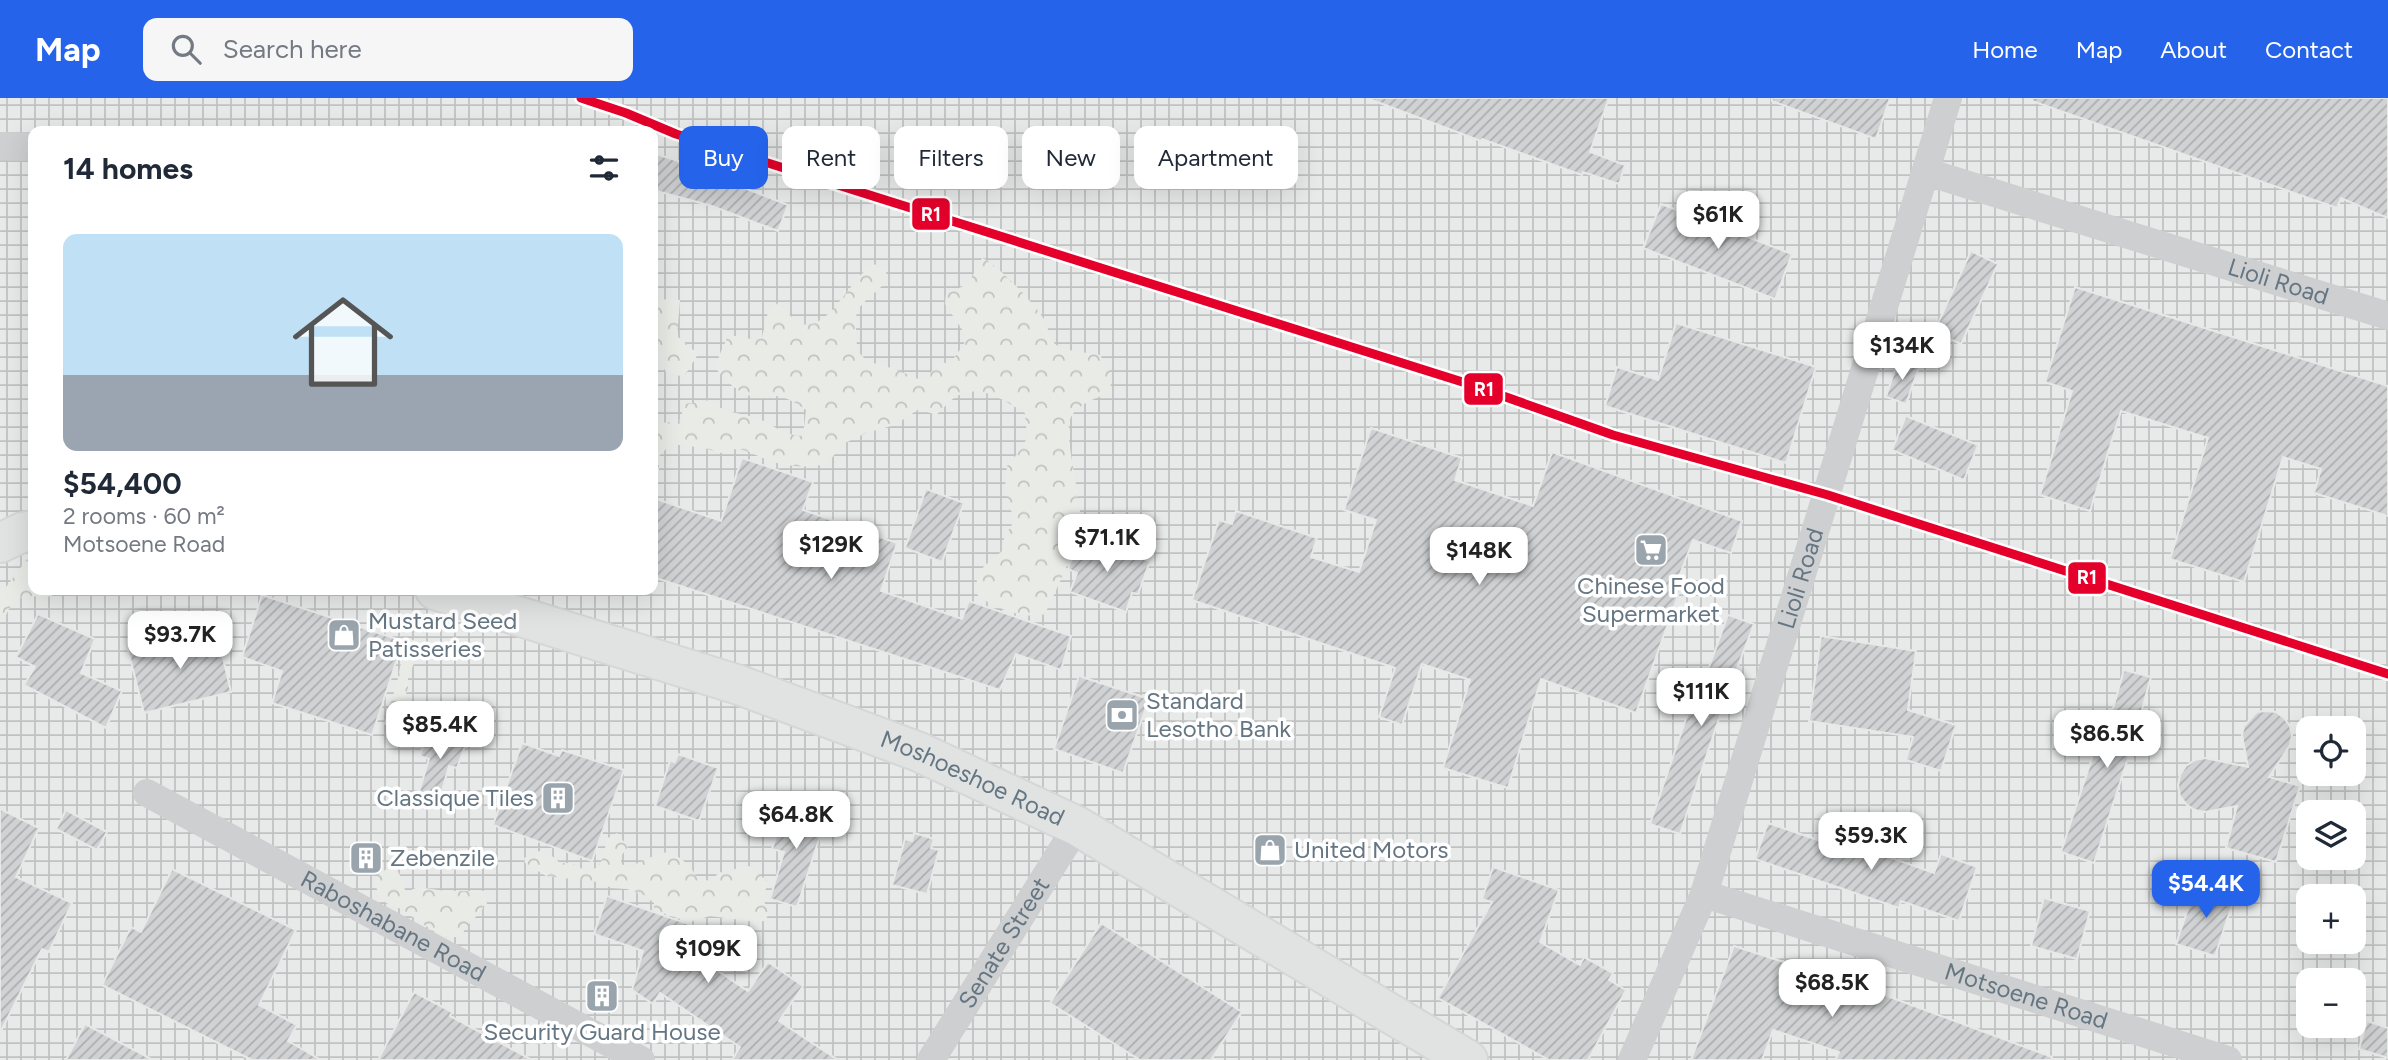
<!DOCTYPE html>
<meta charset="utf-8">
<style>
:root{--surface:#fff;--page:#f6f6f7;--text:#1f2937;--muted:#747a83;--line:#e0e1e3;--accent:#2563eb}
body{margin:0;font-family:Figtree,sans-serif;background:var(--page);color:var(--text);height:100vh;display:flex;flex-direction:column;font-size:26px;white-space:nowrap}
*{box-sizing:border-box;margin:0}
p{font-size:23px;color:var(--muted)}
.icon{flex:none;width:38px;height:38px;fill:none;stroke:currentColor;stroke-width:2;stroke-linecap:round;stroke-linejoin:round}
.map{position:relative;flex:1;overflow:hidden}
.details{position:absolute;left:28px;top:28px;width:630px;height:469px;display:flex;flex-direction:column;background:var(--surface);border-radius:14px;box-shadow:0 7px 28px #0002}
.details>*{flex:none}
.top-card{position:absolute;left:679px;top:28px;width:665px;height:63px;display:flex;gap:14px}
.tools{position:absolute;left:2296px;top:618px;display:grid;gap:14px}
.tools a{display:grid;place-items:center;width:70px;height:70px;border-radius:14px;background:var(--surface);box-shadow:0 7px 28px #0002;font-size:35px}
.price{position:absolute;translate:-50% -60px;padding:0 16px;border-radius:14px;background:#fff;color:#222;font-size:23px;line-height:46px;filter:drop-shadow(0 2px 4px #0008)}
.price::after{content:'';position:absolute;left:50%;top:42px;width:21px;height:16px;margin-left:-10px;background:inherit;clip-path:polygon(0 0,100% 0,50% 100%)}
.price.active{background:var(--accent);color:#fff}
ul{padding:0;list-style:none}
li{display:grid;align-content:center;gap:14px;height:371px;padding:0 35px}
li+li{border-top:2px solid var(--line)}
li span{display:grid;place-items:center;height:217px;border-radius:14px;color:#555}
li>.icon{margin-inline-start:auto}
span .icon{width:126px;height:126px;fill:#fffc;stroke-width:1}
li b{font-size:30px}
h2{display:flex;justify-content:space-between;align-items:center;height:84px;padding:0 35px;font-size:30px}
.pill{padding:0 24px;border-radius:14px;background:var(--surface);box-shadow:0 7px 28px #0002;font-size:24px;line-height:63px}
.pill.active{background:var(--accent);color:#fff}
header{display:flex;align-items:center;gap:42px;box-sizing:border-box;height:98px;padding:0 35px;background:var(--accent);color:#fff}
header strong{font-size:33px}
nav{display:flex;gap:38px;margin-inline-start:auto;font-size:24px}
.search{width:490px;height:63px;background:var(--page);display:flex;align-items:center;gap:18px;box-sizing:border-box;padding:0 24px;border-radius:14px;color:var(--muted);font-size:26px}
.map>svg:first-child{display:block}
</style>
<header>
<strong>Map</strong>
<div class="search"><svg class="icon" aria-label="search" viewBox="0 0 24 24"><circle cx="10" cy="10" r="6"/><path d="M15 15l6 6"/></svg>Search here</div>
<nav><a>Home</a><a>Map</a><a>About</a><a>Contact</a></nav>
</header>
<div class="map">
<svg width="2388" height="962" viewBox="0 0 2388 962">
<defs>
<pattern id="industrial-grid" width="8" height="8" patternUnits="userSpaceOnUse" patternTransform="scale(1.75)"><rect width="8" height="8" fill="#e8e9e9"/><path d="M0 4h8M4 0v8" fill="none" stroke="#c0c1c2"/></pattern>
<pattern id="forest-crowns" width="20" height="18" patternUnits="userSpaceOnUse" patternTransform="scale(1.75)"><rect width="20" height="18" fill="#e8ebe6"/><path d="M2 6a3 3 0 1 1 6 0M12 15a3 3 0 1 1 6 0" fill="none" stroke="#c0c3c0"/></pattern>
<pattern id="building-hatch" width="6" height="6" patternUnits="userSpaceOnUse" patternTransform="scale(1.75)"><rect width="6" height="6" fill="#d0d2d3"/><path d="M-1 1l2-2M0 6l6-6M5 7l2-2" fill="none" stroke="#acafb1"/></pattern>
</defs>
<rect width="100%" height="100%" fill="#f9f9f9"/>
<path fill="url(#industrial-grid)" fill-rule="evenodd" d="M0 0H2388V962H0ZM33 33H653V492H33ZM2308 630H2354V676H2308ZM2308 714H2354V760H2308ZM2308 798H2354V844H2308ZM2308 882H2354V928H2308Z"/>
<path fill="url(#forest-crowns)" d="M982 160C996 165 1035 206 1043 220 1050 229 1047 241 1058 248 1066 253 1089 255 1100 257L1110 273 1111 293C1098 301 1079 304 1071 319 1062 337 1083 402 1080 425 1078 447 1055 495 1045 516 1023 522 996 510 978 498 973 470 984 470 1002 453L1004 440 1014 423 1005 390 1007 368 1021 351 1027 340 1025 315C1006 304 981 285 957 298 950 302 943 311 936 317L919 311 895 327 866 335 843 346 827 366C810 370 790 369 773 364 754 358 740 345 721 355L704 350 671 346 659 358V378L653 387V325L679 324 685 306 710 302C731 319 734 312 756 320 776 327 780 337 803 338L806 312C798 306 787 299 776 298 771 297 765 301 760 300 743 299 724 283 716 270L719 258 728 238H743L754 243 762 239 768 214 778 205C787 210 792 224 802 226 830 233 851 178 874 166L885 172 888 179C883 191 868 198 859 210 855 217 856 223 856 231 856 256 860 262 884 268 896 271 909 277 920 282H925L937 266 951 264 964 246 965 236 945 206 946 196 968 186Z
M658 201 680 202 677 238 698 256 684 279 666 274 657 258C660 250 659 241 653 234V206Z
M31 456 33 457V492H60C42 511 23 481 6 517H0V491L6 489Z
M416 541 419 553 408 580V590L397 623 389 629 384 626 397 585 405 544Z
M617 735 628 749 621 758V766L629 769 660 755 672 754 690 768 697 780 710 783 720 774 728 776 735 771 749 768 767 783 764 804 770 813 765 823 756 824 710 818 689 824 654 812V805L644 797 627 791 612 790 597 784 546 778 525 765 524 760 539 753 552 758 560 765H571L588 774C603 769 605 755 606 741Z
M390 769 399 775 408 800 411 792 418 789 445 793H484L487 806 465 831 461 839H442L401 811 386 805 381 801 374 784 379 776Z"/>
<path fill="url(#building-hatch)" stroke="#e8e8e8" stroke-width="2" d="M1372 0H1609L1590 54 1625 67 1619 86 1583 74 1582 77 1482 41 1481 43 1372 2Z
M1772 0H1890L1876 41 1772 3Z
M2032 0H2388V120L2341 100 2337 110 2032 3Z
M653 55 722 77 721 81 788 107 778 133 712 108 653 92Z
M1661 106 1792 156 1775 201 1643 150Z
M1971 153 1998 166 1961 246 1934 234Z
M2075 189 2388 288V418L2314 395 2321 371 2283 359 2244 484 2170 461 2208 340 2121 313 2090 413 2040 397 2072 293 2045 284Z
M1676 225 1816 269 1786 365 1605 308 1617 269 1658 282Z
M1898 262 1919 269 1906 306 1886 299Z
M1906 318 1978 347 1964 382 1892 352Z
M1371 330 1462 360 1455 382 1533 408 1552 354 1742 423 1731 455 1693 442 1676 487 1681 489 1636 615 1541 581 1508 690 1443 670 1470 582 1422 566 1402 627 1379 619 1395 570 1192 502 1219 422 1232 426 1236 413 1317 440 1311 459 1359 474 1376 422 1344 412Z
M742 360 813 384 803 412 897 445 881 493 962 521 969 503 1071 538 1061 572 1016 556 1000 592 653 479V400L721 423Z
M926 391 964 405 942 464 905 450Z
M1080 439 1150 463 1138 496 1132 495 1126 514 1070 494 1077 475 1068 471Z
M262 497 403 543 372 637 272 605 282 573 242 559Z
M38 516 95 541 81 575 122 593 106 630 24 587 35 569 16 559Z
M1728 517 1754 526 1728 594 1680 736 1650 726 1688 615 1692 616Z
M216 530 231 594 144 615 128 552Z
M1821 538 1916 553 1908 612 1956 627 1941 673 1906 662 1913 639 1809 623Z
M2124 572 2151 579 2130 654 2094 765 2061 754 2094 654 2100 656Z
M1079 578 1149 601 1123 675 1054 651Z
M2266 613 2276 614 2284 620 2290 628 2292 637 2290 647 2269 679 2300 688 2276 764 2226 750 2237 708 2205 714 2195 712 2187 707 2180 698 2178 688 2180 677 2186 668 2195 662 2205 660 2248 669 2242 637 2244 628 2257 614Z
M431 624 469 637 457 670 449 668 437 710 416 704 429 661 420 658Z
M522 645 559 658 562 652 624 672 592 763 493 727Z
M678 656 718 670 699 723 655 708 670 663 675 664Z
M788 703 827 716 797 809 770 801 784 754 772 751Z
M0 711 39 730 16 779 72 805 49 854 42 851 0 935Z
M66 712 107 734 97 752 56 731Z
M1768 725 1841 750 1843 743 1934 775 1941 756 1977 769 1959 823 1901 803 1899 810 1755 761Z
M914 735 934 741 931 750 939 752 927 796 892 787 905 741 912 743Z
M1493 769 1559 792 1540 844 1580 867 1584 859 1613 875 1609 882 1626 892 1588 962H1549L1438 900 1492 804 1482 801Z
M172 771 296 832 259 907 297 927 288 943 321 962H252L102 887 131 829 141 834Z
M2197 785 2235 798 2215 858 2176 846Z
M607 798 709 833 699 860 748 893 768 864 803 888 779 923 838 962H732L740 949 660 895 653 906 632 892 643 853 594 836Z
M2044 800 2090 813 2077 861 2031 848Z
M1101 825 1242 914 1211 962H1140L1050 905Z
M1734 848 1879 895 2052 959V962H1835L1839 954 1773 932 1762 962H1691Z
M414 894 452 914 450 918 532 962H378Z
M2367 923 2388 930V960L2359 951Z
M85 926 153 962H66Z"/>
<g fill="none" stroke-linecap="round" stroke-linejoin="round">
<defs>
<g id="primary">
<path d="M0 445 23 434 33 432"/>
<path id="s6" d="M435 492 739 587 919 654 1077 728 1468 962"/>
</g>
</defs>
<use href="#primary" stroke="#d5d6d7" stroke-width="42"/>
<g stroke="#cecfd0" stroke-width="28">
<path d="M0 48 33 49"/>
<path id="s1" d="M1927 74 2388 218"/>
<path id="s2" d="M147 695 641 962"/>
<path id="s3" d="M1704 796 2228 962"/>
<path id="s4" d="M931 962 1077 728"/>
<path id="s5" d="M1632 962 1704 796 1948 0"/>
</g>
<use href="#primary" stroke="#e1e2e2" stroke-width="38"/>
<defs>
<path id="rail-1" d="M581 0 626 15 676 36 1472 287 1613 337 1828 397 2388 576"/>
</defs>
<use href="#rail-1" stroke="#fff" stroke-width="14"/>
<use href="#rail-1" stroke="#e4002b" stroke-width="9"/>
</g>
<defs>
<symbol id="supermarket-square" viewBox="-11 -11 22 22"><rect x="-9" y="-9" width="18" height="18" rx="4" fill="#99a4ac" stroke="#fff"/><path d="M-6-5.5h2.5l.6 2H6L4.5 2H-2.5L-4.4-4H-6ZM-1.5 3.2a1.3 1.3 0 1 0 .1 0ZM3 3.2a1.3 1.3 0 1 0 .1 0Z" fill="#fff"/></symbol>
<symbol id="shop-square" viewBox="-11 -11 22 22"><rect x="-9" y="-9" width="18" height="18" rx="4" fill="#99a4ac" stroke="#fff"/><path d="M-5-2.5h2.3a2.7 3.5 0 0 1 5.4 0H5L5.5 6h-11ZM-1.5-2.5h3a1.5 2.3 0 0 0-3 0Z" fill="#fff"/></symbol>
<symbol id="bank-square" viewBox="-11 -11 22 22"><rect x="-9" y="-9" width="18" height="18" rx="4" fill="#99a4ac" stroke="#fff"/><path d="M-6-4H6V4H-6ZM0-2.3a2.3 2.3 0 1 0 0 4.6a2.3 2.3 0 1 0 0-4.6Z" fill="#fff"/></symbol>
<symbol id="building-square" viewBox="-11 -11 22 22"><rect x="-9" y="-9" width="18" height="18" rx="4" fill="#99a4ac" stroke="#fff"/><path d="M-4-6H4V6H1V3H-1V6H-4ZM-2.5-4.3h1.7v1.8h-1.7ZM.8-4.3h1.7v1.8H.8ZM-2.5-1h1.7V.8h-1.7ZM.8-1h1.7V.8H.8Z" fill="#fff"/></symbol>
</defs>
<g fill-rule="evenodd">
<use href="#supermarket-square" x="1632" y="433" width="38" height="38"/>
<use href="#shop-square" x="325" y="518" width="38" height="38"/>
<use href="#bank-square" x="1103" y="598" width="38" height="38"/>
<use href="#building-square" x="539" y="681" width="38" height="38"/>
<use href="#shop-square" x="1251" y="733" width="38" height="38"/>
<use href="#building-square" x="347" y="741" width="38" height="38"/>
<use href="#building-square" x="583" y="879" width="38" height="38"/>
</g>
<g text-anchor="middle" stroke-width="7" stroke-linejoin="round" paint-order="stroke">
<g font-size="24" fill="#657683" stroke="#fff">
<text dy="8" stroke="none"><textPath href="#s1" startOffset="368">Lioli Road</textPath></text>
<text dy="8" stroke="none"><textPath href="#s5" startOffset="511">Lioli Road</textPath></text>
<text dy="8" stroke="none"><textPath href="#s6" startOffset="570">Moshoeshoe Road</textPath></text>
<text dy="8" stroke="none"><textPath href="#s2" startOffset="280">Raboshabane Road</textPath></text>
<text dy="8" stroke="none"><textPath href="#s4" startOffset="138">Senate Street</textPath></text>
<text dy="8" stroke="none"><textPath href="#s3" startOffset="338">Motsoene Road</textPath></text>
</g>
<g font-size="24" fill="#657683" stroke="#fff" text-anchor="start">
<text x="1651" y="496" text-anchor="middle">Chinese Food<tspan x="1651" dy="28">Supermarket</tspan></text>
<text x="368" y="531">Mustard Seed<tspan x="368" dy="28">Patisseries</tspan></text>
<text x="1146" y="611">Standard<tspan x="1146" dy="28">Lesotho Bank</tspan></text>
<text x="534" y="708" text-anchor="end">Classique Tiles</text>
<text x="1294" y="760">United Motors</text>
<text x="390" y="768">Zebenzile</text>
<text x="602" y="942" text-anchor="middle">Security Guard House</text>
</g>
</g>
<g stroke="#fff" stroke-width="2.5">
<rect x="911" y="99" width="40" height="34" rx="7" fill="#e4002b"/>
<rect x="1463" y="274" width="41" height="34" rx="7" fill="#e4002b"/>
<rect x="2067" y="463" width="40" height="34" rx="7" fill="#e4002b"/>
</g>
<g font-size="19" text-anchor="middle" font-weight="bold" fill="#fff">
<text x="931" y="123">R1</text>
<text x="1484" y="298">R1</text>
<text x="2087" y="486">R1</text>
</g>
</svg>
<div class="tools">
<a><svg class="icon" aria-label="locate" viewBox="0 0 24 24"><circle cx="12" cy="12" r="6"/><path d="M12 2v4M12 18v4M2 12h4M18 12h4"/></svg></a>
<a><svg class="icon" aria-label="layers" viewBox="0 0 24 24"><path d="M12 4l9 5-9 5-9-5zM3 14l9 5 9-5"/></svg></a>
<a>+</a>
<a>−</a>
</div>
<b class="price" style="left:1718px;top:153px">$61K</b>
<b class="price" style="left:1902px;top:284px">$134K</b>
<b class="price" style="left:1107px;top:476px">$71.1K</b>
<b class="price" style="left:831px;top:483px">$129K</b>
<b class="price" style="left:1479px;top:489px">$148K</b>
<b class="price" style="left:180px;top:573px">$93.7K</b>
<b class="price" style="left:1701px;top:630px">$111K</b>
<b class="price" style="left:440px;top:663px">$85.4K</b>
<b class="price" style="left:2107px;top:672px">$86.5K</b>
<b class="price" style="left:796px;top:753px">$64.8K</b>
<b class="price" style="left:1871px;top:774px">$59.3K</b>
<b class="price active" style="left:2206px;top:822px">$54.4K</b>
<b class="price" style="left:708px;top:887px">$109K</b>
<b class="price" style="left:1832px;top:921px">$68.5K</b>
<div class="top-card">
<a class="pill active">Buy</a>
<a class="pill">Rent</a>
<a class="pill">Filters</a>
<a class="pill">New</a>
<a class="pill">Apartment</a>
</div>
<section class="details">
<h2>14 homes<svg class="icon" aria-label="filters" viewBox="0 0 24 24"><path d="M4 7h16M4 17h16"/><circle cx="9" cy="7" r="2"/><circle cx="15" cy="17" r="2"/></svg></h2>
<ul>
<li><span style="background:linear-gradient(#bfe0f5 65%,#9aa5b1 0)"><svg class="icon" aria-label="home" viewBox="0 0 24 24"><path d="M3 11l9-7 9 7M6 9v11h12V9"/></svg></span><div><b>$54,400</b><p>2 rooms · 60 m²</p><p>Motsoene Road</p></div></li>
</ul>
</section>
</div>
